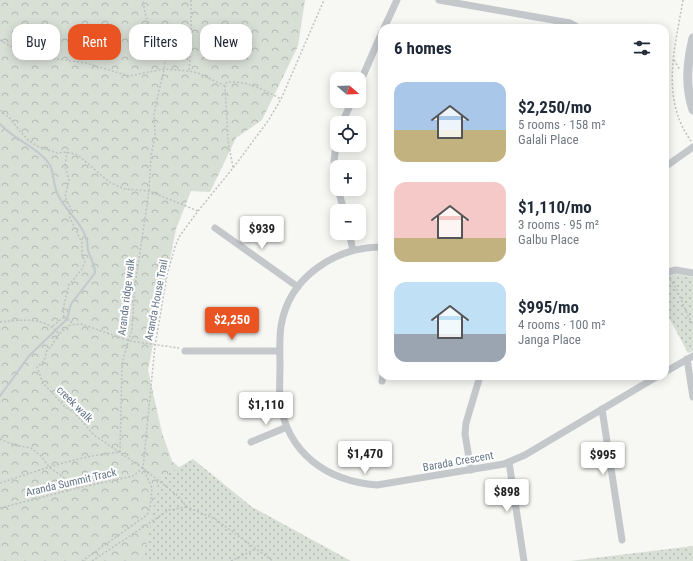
<!DOCTYPE html>
<meta charset="utf-8">
<style>
:root{--surface:#fff;--page:#f6f6f7;--text:#1f2937;--muted:#747a83;--accent:#e95422}
body{margin:0;font-family:"Roboto Condensed",sans-serif;background:var(--page);color:var(--text);height:100vh;display:flex;flex-direction:column;font-size:15px;white-space:nowrap}
*{box-sizing:border-box;margin:0}
p{font-size:13px;color:var(--muted)}
.icon{flex:none;width:22px;height:22px;fill:none;stroke:currentColor;stroke-width:2;stroke-linecap:round;stroke-linejoin:round}
.map{position:relative;flex:1;overflow:hidden}
.drawer{position:absolute;left:378px;top:24px;width:291px;height:356px;display:flex;flex-direction:column;background:var(--surface);border-radius:12px;box-shadow:0 2px 10px #0003}
.drawer>*{flex:none}
.guide{position:absolute;left:12px;top:24px;width:306px;height:36px;display:flex;gap:8px}
.needle{width:26px;rotate:109deg}
.fabs{position:absolute;left:330px;top:72px;display:grid;gap:8px}
.fabs a{display:grid;place-items:center;width:36px;height:36px;border-radius:8px;background:var(--surface);box-shadow:0 2px 10px #0003;font-size:20px}
.price{position:absolute;translate:-50% -34px;padding:0 9px;border-radius:4px;background:#fff;color:#222;font-size:13px;line-height:26px;filter:drop-shadow(0 1px 2px #0008)}
.price::after{content:'';position:absolute;left:50%;top:24px;width:12px;height:9px;margin-left:-6px;background:inherit;clip-path:polygon(0 0,100% 0,50% 100%)}
.price.selected{background:var(--accent);color:#fff}
ul{padding:0;list-style:none}
li{display:flex;align-items:center;gap:12px;height:100px;padding:0 16px}
li span{display:grid;place-items:center;flex:none;width:112px;height:80px;border-radius:12px;color:#555}
li>.icon{margin-inline-start:auto}
span .icon{width:48px;height:48px;fill:#fffc;stroke-width:1}
li b{font-size:17px}
h2{display:flex;justify-content:space-between;align-items:center;height:48px;padding:0 16px;font-size:17px}
.tag{padding:0 14px;border-radius:12px;background:var(--surface);box-shadow:0 2px 10px #0003;font-size:14px;line-height:36px}
.tag.selected{background:var(--accent);color:#fff}
.map>svg:first-child{display:block}
</style>
<div class="map">
<svg width="693" height="561" viewBox="0 0 693 561">
<defs>
<pattern id="forest-crowns" width="20" height="18" patternUnits="userSpaceOnUse"><rect width="20" height="18" fill="#d8dfd5"/><path d="M2 6a3 3 0 1 1 6 0M12 15a3 3 0 1 1 6 0" fill="none" stroke="#b3b9b2"/></pattern>
<pattern id="park-dots" width="8" height="8" patternUnits="userSpaceOnUse"><rect width="8" height="8" fill="#d8dfd5"/><path d="M2 2h.1M6 6h.1" fill="none" stroke="#b3b9b2" stroke-width="1.8" stroke-linecap="round"/></pattern>
</defs>
<rect width="100%" height="100%" fill="#f7f7f4"/>
<path fill="url(#forest-crowns)" d="M0 0H305L298 46 262 120 236 138 210 192 191 191 176 229 148 370 162 433 172 461 201 487 335 561H0Z"/>
<path fill="url(#park-dots)" d="M677 274 693 277V351L688 353 665 310V277Z
M193 459 252 507 351 561H142L150 528 158 483 161 478Z
M693 546V561H570Z"/>
<g fill="none" stroke-linecap="round" stroke-linejoin="round">
<path stroke="#bfc9ce" stroke-width="2" d="M0 124C14 140 38 147 50 165 54 171 53 188 59 197 67 212 83 224 87 241 88 244 87 247 88 250 90 258 95 264 95 273L71 304 67 319 29 356 0 396"/>
<path stroke="#bec0c2" stroke-width="1.5" stroke-dasharray="2 2" stroke-linecap="butt" d="M683 0C675 48 660 98 691 141
M0 40 17 50 23 58H50L86 63 129 76 164 69 189 71 198 73 225 86
M674 60 680 70
M189 70 191 47V0
M0 110 11 119 18 129 28 140 39 147 57 153 67 152 78 155 109 182 124 189 149 191 198 211
M233 167 228 141 225 86 227 82C248 81 262 89 281 99
M670 279C680 292 684 310 693 325
M64 317 63 309 69 285 82 269 85 261 82 255V243L69 216 71 209 65 197 69 180 65 166 67 152
M64 317 74 324
M0 322C20 320 45 316 59 334L70 325 81 324 130 341 179 348
M53 326 64 317
M59 334 52 345 47 350 44 361 37 367 43 383 64 406 74 412 94 435 143 468 178 496 187 507 215 519 273 561
M0 439 14 445 31 448 41 456 49 467 78 488
M0 483C40 470 78 456 120 452L122 363 132 329 135 286 149 191 151 156 155 135 154 114 164 69 167 48 150 29 145 13 143 0
M0 508 78 488 133 476 143 468
M82 561 147 515 150 508 152 488 143 468 155 346 167 275 175 247 179 237 198 211 233 168 268 121 281 99 324 0
M92 561 169 510 187 507
M231 561 256 549"/>
<path stroke="#c4c8cb" stroke-width="7" d="M439 0 570 23 579 28
M384 28 397 0
M359 85 382 32
M342 123 352 101
M337 138 334 161 337 183
M665 167 693 147
M338 189 344 211
M215 228 298 287
M349 233 353 250
M382 247C335 247 289 277 281 326 279 339 280 353 280 366 280 378 279 390 280 402 288 454 327 481 377 485L504 464 525 455 658 376
M665 273 676 270 693 273
M185 351H280
M687 359 693 397
M665 372 693 356
M382 381 383 376
M602 409 622 540
M251 442 287 427
M509 462 524 561
M471 470 465 434 466 423 480 376"/>
<path stroke="#c4c8cb" stroke-width="9" d="M693 38C687 64 685 85 693 110"/>
</g>
<g text-anchor="middle" stroke-width="4" stroke-linejoin="round" paint-order="stroke">
<g font-size="11" fill="#657686" stroke="#fff">
<text transform="translate(126 297) rotate(-83)" y="4">Aranda ridge walk</text>
<text transform="translate(156 300) rotate(-79)" y="4">Aranda House Trail</text>
<text transform="translate(75 404) rotate(45)" y="4">creek walk</text>
<text transform="translate(458 461) rotate(-10)" y="4">Barada Crescent</text>
<text transform="translate(71 482) rotate(-13)" y="4">Aranda Summit Track</text>
</g>
</g>
</svg>
<div class="fabs">
<a><svg class="needle" viewBox="-14 -14 28 28"><path d="M0-13l5 13h-10z" fill="#e53935"/><path d="M0 13l5-13h-10z" fill="#747a83"/></svg></a>
<a><svg class="icon" aria-label="locate" viewBox="0 0 24 24"><circle cx="12" cy="12" r="6"/><path d="M12 2v4M12 18v4M2 12h4M18 12h4"/></svg></a>
<a>+</a>
<a>−</a>
</div>
<b class="price" style="left:262px;top:250px">$939</b>
<b class="price selected" style="left:232px;top:341px">$2,250</b>
<b class="price" style="left:266px;top:426px">$1,110</b>
<b class="price" style="left:365px;top:475px">$1,470</b>
<b class="price" style="left:603px;top:476px">$995</b>
<b class="price" style="left:507px;top:513px">$898</b>
<div class="guide">
<a class="tag">Buy</a>
<a class="tag selected">Rent</a>
<a class="tag">Filters</a>
<a class="tag">New</a>
</div>
<section class="drawer">
<h2>6 homes<svg class="icon" aria-label="filters" viewBox="0 0 24 24"><path d="M4 7h16M4 17h16"/><circle cx="9" cy="7" r="2"/><circle cx="15" cy="17" r="2"/></svg></h2>
<ul>
<li><span style="background:linear-gradient(#a9c7e8 60%,#c2b280 0)"><svg class="icon" aria-label="home" viewBox="0 0 24 24"><path d="M3 11l9-7 9 7M6 9v11h12V9"/></svg></span><div><b>$2,250/mo</b><p>5 rooms · 158 m²</p><p>Galali Place</p></div></li>
<li><span style="background:linear-gradient(#f6c9c9 70%,#c2b280 0)"><svg class="icon" aria-label="home" viewBox="0 0 24 24"><path d="M3 11l9-7 9 7M6 9v11h12V9"/></svg></span><div><b>$1,110/mo</b><p>3 rooms · 95 m²</p><p>Galbu Place</p></div></li>
<li><span style="background:linear-gradient(#bfe0f5 65%,#9aa5b1 0)"><svg class="icon" aria-label="home" viewBox="0 0 24 24"><path d="M3 11l9-7 9 7M6 9v11h12V9"/></svg></span><div><b>$995/mo</b><p>4 rooms · 100 m²</p><p>Janga Place</p></div></li>
</ul>
</section>
</div>
